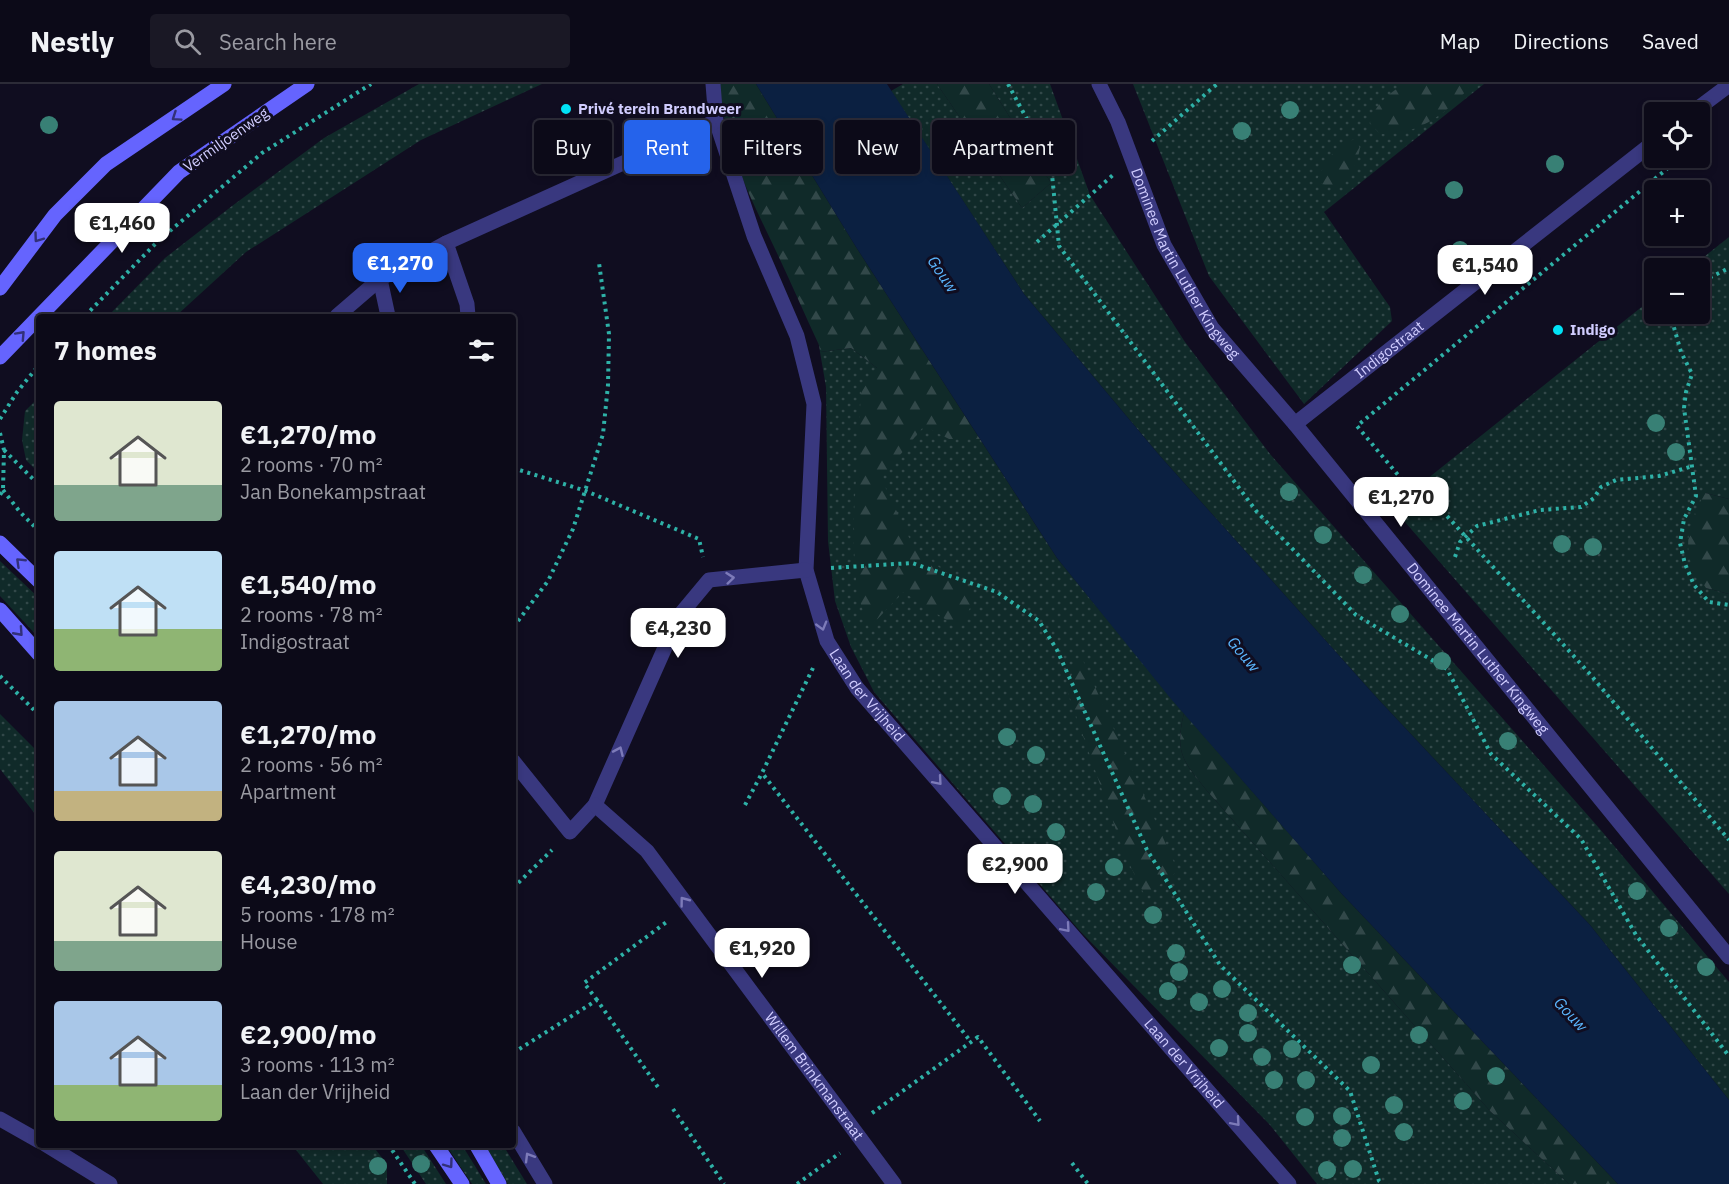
<!DOCTYPE html>
<meta charset="utf-8">
<style>
:root{--surface:#0c0a18;--page:#1a1825;--text:#f1f3f6;--muted:#9a9aa2;--line:#2c2b37;--accent:#2563eb}
body{margin:0;font-family:"IBM Plex Sans",sans-serif;background:var(--page);color:var(--text);height:100vh;display:flex;flex-direction:column;font-size:22px;white-space:nowrap}
*{box-sizing:border-box;margin:0}
p{font-size:20px;color:var(--muted)}
.icon{flex:none;width:33px;height:33px;fill:none;stroke:currentColor;stroke-width:2;stroke-linecap:round;stroke-linejoin:round}
.map{position:relative;flex:1;overflow:hidden}
.drawer{position:absolute;left:36px;top:230px;width:480px;height:834px;display:flex;flex-direction:column;background:var(--surface);border-radius:6px;box-shadow:0 3px 9px #0003,0 0 0 2px var(--line)}
.drawer>*{flex:none}
.guide{position:absolute;left:534px;top:36px;width:570px;height:54px;display:flex;gap:12px}
.tools{position:absolute;left:1644px;top:18px;display:grid;gap:12px}
.tools a{display:grid;place-items:center;width:66px;height:66px;border-radius:6px;background:var(--surface);box-shadow:0 3px 9px #0003,0 0 0 2px var(--line);font-size:30px}
.price{position:absolute;translate:-50% -51px;padding:0 14px;border-radius:12px;background:#fff;color:#222;font-size:20px;line-height:39px;filter:drop-shadow(0 2px 3px #0008)}
.price::after{content:'';position:absolute;left:50%;top:36px;width:18px;height:14px;margin-left:-9px;background:inherit;clip-path:polygon(0 0,100% 0,50% 100%)}
.price.active{background:var(--accent);color:#fff}
ul{padding:0;list-style:none}
li{display:flex;align-items:center;gap:18px;height:150px;padding:0 18px}
li span{display:grid;place-items:center;flex:none;width:168px;height:120px;border-radius:6px;color:#555}
li>.icon{margin-inline-start:auto}
span .icon{width:72px;height:72px;fill:#fffc;stroke-width:1}
li b{font-size:26px}
h2{display:flex;justify-content:space-between;align-items:center;height:72px;padding:0 18px;font-size:26px}
.tag{padding:0 21px;border-radius:6px;background:var(--surface);box-shadow:0 3px 9px #0003,0 0 0 2px var(--line);font-size:21px;line-height:54px}
.tag.active{background:var(--accent);color:#fff}
header{display:flex;align-items:center;gap:36px;box-sizing:border-box;height:84px;padding:0 30px;background:var(--surface);border-bottom:2px solid var(--line)}
header strong{font-size:28px}
nav{display:flex;gap:33px;margin-inline-start:auto;font-size:21px}
.search{width:420px;height:54px;background:var(--page);display:flex;align-items:center;gap:15px;box-sizing:border-box;padding:0 21px;border-radius:6px;color:var(--muted);font-size:22px}
.map>svg:first-child{display:block}
</style>
<header>
<strong>Nestly</strong>
<div class="search"><svg class="icon" aria-label="search" viewBox="0 0 24 24"><circle cx="10" cy="10" r="6"/><path d="M15 15l6 6"/></svg>Search here</div>
<nav><a>Map</a><a>Directions</a><a>Saved</a></nav>
</header>
<div class="map">
<svg width="1729" height="1100" viewBox="0 0 1729 1100">
<defs>
<pattern id="green-dots" width="8" height="8" patternUnits="userSpaceOnUse" patternTransform="scale(1.5)"><rect width="8" height="8" fill="#102a29"/><path d="M2 2h.1M6 6h.1" fill="none" stroke="#324849" stroke-width="1.8" stroke-linecap="round"/></pattern>
<pattern id="forest-firs" width="22" height="20" patternUnits="userSpaceOnUse" patternTransform="scale(1.5)"><rect width="22" height="20" fill="#102a29"/><path d="M5 1l3.5 6h-7zM16 11l3.5 6h-7z" fill="#324849"/></pattern>
</defs>
<rect width="100%" height="100%" fill="#100d20"/>
<path fill="url(#green-dots)" d="M419 0H542L421 56 246 168 176 232H108L165 174 232 122 324 54Z
M903 0H937L1022 124 1051 99 989 0H1050L1090 111 1185 258 1270 370 1599 744 1729 898V1016L1590 841 1378 615 1160 372 1024 210 891 7Z
M1133 0H1484L1324 128 1390 223 1392 237 1304 320 1209 192Z
M1729 153V415L1705 409 1706 504 1729 510V810L1391 422 1427 395 1654 213V230H1700V184H1690Z
M851 264 877 284 949 355H980L1057 474 1184 629C1174 670 1184 678 1208 708L1490 1027 1569 1100H1317L1270 1041 1080 847 874 608 851 563 835 517 828 457 826 303 820 268Z
M39 313V389L26 376 22 356 25 327Z
M0 477 39 514V554L0 512Z
M0 630 39 669V735L0 685Z
M292 1061H372L387 1080V1100H323Z
M400 1061H421L446 1100H426Z
M446 1061H462L486 1100H472Z
M485 1061H503L527 1100H508Z"/>
<path fill="url(#forest-firs)" d="M720 0H756L856 163 980 355H949L924 342 881 394 913 462 976 513 959 544 903 508 869 544 857 509 853 448 861 308 877 284 851 264 820 268 819 261C804 229 790 196 775 165 749 110 723 61 720 0Z
M937 0H989L1051 99 1022 124Z
M1404 0H1472C1449 28 1418 52 1380 50L1370 39C1375 20 1388 10 1404 0Z
M1355 55 1360 64C1356 86 1342 117 1317 96 1326 77 1334 62 1355 55Z
M1705 409 1729 415V510L1706 504C1701 496 1694 487 1691 479 1683 454 1693 430 1705 409Z
M1081 572 1178 787 1145 812 1124 769 1066 603Z
M1184 629 1341 809 1618 1100H1569L1490 1027 1208 708C1184 678 1174 670 1184 629Z"/>
<path fill="#0b2041" d="M756 0H887L1024 210 1160 372 1378 615 1590 841 1729 1016V1100H1618L1341 809 1171 615 1057 474 856 163Z"/>
<g fill="none" stroke-linecap="round" stroke-linejoin="round">
<path stroke="#2eb1a7" stroke-width="4" stroke-dasharray="3 4.5" stroke-linecap="butt" d="M1008 0 1051 80 1059 162 1257 428 1356 531 1447 585 1491 670 1581 755 1636 851 1729 972
M1152 57 1217 0
M1700 57 1708 51
M1680 74 1357 342 1419 416 1428 411 1589 589 1729 756
M1037 158 1113 91
M1700 205 1709 194 1729 184
M1679 230 1673 240 1681 268 1692 290 1686 308 1684 324 1696 412 1684 435 1680 459 1685 480 1694 501 1709 518 1729 521
M85 232 158 157 262 69 371 0
M0 335 17 308 39 281
M0 349 4 366 3 406 0 411
M4 366 39 401
M513 384 586 407 699 455 703 473
M3 406 20 428 39 447
M1455 473 1460 458 1477 442 1540 426 1581 423 1594 414 1601 403 1616 396 1659 392 1693 382
M831 484 912 479 997 508 1039 537 1057 566 1147 766 1220 881 1350 1007 1379 1097 1383 1100
M518 537 548 497 573 445 603 350 608 301 609 250 599 179
M813 584 762 689 971 958
M0 592 39 631
M745 721 762 689
M513 804 552 766
M597 916 584 899 668 837
M513 969 597 916 660 1006
M673 1025 724 1100
M872 1029 978 953 1040 1037
M388 1060 415 1100
M1072 1079 1088 1100
M797 1100 840 1069"/>
<g stroke="#39387f" stroke-width="15">
<path id="s1" d="M713 0 716 37 754 152 797 252 814 320 806 486 827 557 857 604 1289 1100"/>
<path id="s2" d="M1099 0 1118 38 1164 161 1212 244 1295 340 1729 873"/>
<path d="M1693 28 1729 1"/>
<path d="M446 159 467 220 468 232"/>
<path d="M380 195 388 232"/>
<path d="M337 232 380 195 446 159 716 37"/>
<path id="s3" d="M1295 340 1654 58"/>
<path d="M513 677 570 748 595 721 679 532 709 496 806 486"/>
<path id="s4" d="M595 721 647 767 894 1100"/>
<path d="M0 1035 39 1057"/>
<path d="M513 1047 545 1100"/>
<path d="M45 1060 110 1100"/>
</g>
<path stroke="#6564fe" stroke-width="15" d="M0 204 55 131 106 80 224 0
M0 273 179 88 307 0
M0 459 39 497
M0 526 39 570
M435 1060 462 1100
M476 1060 499 1100"/>
</g>
<g fill="#388075">
<circle cx="1290" cy="26" r="9"/>
<circle cx="49" cy="41" r="9"/>
<circle cx="1242" cy="47" r="9"/>
<circle cx="1555" cy="80" r="9"/>
<circle cx="1454" cy="106" r="9"/>
<circle cx="1460" cy="166" r="9"/>
<circle cx="1656" cy="339" r="9"/>
<circle cx="1676" cy="368" r="9"/>
<circle cx="1289" cy="408" r="9"/>
<circle cx="1323" cy="451" r="9"/>
<circle cx="1562" cy="460" r="9"/>
<circle cx="1593" cy="463" r="9"/>
<circle cx="1363" cy="491" r="9"/>
<circle cx="1400" cy="530" r="9"/>
<circle cx="1442" cy="577" r="9"/>
<circle cx="1007" cy="653" r="9"/>
<circle cx="1508" cy="657" r="9"/>
<circle cx="1036" cy="671" r="9"/>
<circle cx="1002" cy="712" r="9"/>
<circle cx="1033" cy="720" r="9"/>
<circle cx="1056" cy="748" r="9"/>
<circle cx="1114" cy="783" r="9"/>
<circle cx="1637" cy="807" r="9"/>
<circle cx="1096" cy="808" r="9"/>
<circle cx="1153" cy="831" r="9"/>
<circle cx="1669" cy="844" r="9"/>
<circle cx="1176" cy="869" r="9"/>
<circle cx="1352" cy="881" r="9"/>
<circle cx="1706" cy="883" r="9"/>
<circle cx="1179" cy="888" r="9"/>
<circle cx="1222" cy="905" r="9"/>
<circle cx="1168" cy="907" r="9"/>
<circle cx="1199" cy="918" r="9"/>
<circle cx="1248" cy="929" r="9"/>
<circle cx="1248" cy="949" r="9"/>
<circle cx="1419" cy="951" r="9"/>
<circle cx="1219" cy="964" r="9"/>
<circle cx="1292" cy="965" r="9"/>
<circle cx="1262" cy="973" r="9"/>
<circle cx="1371" cy="981" r="9"/>
<circle cx="1496" cy="992" r="9"/>
<circle cx="1274" cy="996" r="9"/>
<circle cx="1306" cy="996" r="9"/>
<circle cx="1463" cy="1017" r="9"/>
<circle cx="1394" cy="1021" r="9"/>
<circle cx="1342" cy="1032" r="9"/>
<circle cx="1305" cy="1033" r="9"/>
<circle cx="1404" cy="1048" r="9"/>
<circle cx="1342" cy="1054" r="9"/>
<circle cx="421" cy="1080" r="9"/>
<circle cx="378" cy="1082" r="9"/>
<circle cx="1353" cy="1085" r="9"/>
<circle cx="1327" cy="1086" r="9"/>
</g>
<defs><path id="oneway-chevron" d="M-2-3.5L2.5 0L-2 3.5" fill="none" stroke-width="1.6" stroke-linecap="round" stroke-linejoin="round" transform="scale(1.5)"/></defs>
<g stroke="#323079">
<use href="#oneway-chevron" transform="translate(176 33) rotate(146)"/>
<use href="#oneway-chevron" transform="translate(38 154) rotate(126)"/>
<use href="#oneway-chevron" transform="translate(21 251) rotate(-47)"/>
<use href="#oneway-chevron" transform="translate(20 478) rotate(-136)"/>
<use href="#oneway-chevron" transform="translate(19 548) rotate(48)"/>
<use href="#oneway-chevron" transform="translate(449 1080) rotate(54)"/>
</g>
<g stroke="#7d7bb9">
<use href="#oneway-chevron" transform="translate(730 494) rotate(-6)"/>
<use href="#oneway-chevron" transform="translate(822 542) rotate(74)"/>
<use href="#oneway-chevron" transform="translate(619 667) rotate(-66)"/>
<use href="#oneway-chevron" transform="translate(938 697) rotate(49)"/>
<use href="#oneway-chevron" transform="translate(684 817) rotate(-127)"/>
<use href="#oneway-chevron" transform="translate(1066 844) rotate(49)"/>
<use href="#oneway-chevron" transform="translate(1236 1038) rotate(49)"/>
<use href="#oneway-chevron" transform="translate(529 1073) rotate(-121)"/>
</g>
<g fill="#01e2f6" stroke="#100d20" stroke-width="2">
<circle cx="566" cy="25" r="6"/>
<circle cx="1558" cy="246" r="6"/>
</g>
<g text-anchor="middle" stroke-width="6" stroke-linejoin="round" paint-order="stroke">
<g font-size="15" font-weight="bold" fill="#d1cdff" stroke="#100d20" text-anchor="start">
<text x="578" y="30">Privé terein Brandweer</text>
<text x="1570" y="251">Indigo</text>
</g>
<g font-size="15" fill="#d1cdff" stroke="#100d20">
<text transform="translate(226 56) rotate(-35)" y="5">Vermiljoenweg</text>
<text dy="5" stroke="none"><textPath href="#s2" startOffset="200">Dominee Martin Luther Kingweg</textPath></text>
<text dy="5" stroke="none"><textPath href="#s3" startOffset="120">Indigostraat</textPath></text>
<text dy="5" stroke="none"><textPath href="#s2" startOffset="686">Dominee Martin Luther Kingweg</textPath></text>
<text dy="5" stroke="none"><textPath href="#s1" startOffset="645">Laan der Vrijheid</textPath></text>
<text dy="5" stroke="none"><textPath href="#s1" startOffset="1131">Laan der Vrijheid</textPath></text>
<text dy="5" stroke="none"><textPath href="#s4" startOffset="350">Willem Brinkmanstraat</textPath></text>
</g>
<g font-size="16" font-style="italic" fill="#5bb6fe" stroke="#100d20">
<text transform="translate(943 190) rotate(56)" y="6">Gouw</text>
<text transform="translate(1244 570) rotate(50)" y="6">Gouw</text>
<text transform="translate(1571 930) rotate(47)" y="6">Gouw</text>
</g>
</g>
</svg>
<div class="tools">
<a><svg class="icon" aria-label="locate" viewBox="0 0 24 24"><circle cx="12" cy="12" r="6"/><path d="M12 2v4M12 18v4M2 12h4M18 12h4"/></svg></a>
<a>+</a>
<a>−</a>
</div>
<b class="price" style="left:122px;top:170px">€1,460</b>
<b class="price active" style="left:400px;top:210px">€1,270</b>
<b class="price" style="left:1485px;top:212px">€1,540</b>
<b class="price" style="left:1401px;top:444px">€1,270</b>
<b class="price" style="left:678px;top:575px">€4,230</b>
<b class="price" style="left:1015px;top:811px">€2,900</b>
<b class="price" style="left:762px;top:895px">€1,920</b>
<div class="guide">
<a class="tag">Buy</a>
<a class="tag active">Rent</a>
<a class="tag">Filters</a>
<a class="tag">New</a>
<a class="tag">Apartment</a>
</div>
<section class="drawer">
<h2>7 homes<svg class="icon" aria-label="filters" viewBox="0 0 24 24"><path d="M4 7h16M4 17h16"/><circle cx="9" cy="7" r="2"/><circle cx="15" cy="17" r="2"/></svg></h2>
<ul>
<li><span style="background:linear-gradient(#dfe7d0 70%,#7fa58c 0)"><svg class="icon" aria-label="home" viewBox="0 0 24 24"><path d="M3 11l9-7 9 7M6 9v11h12V9"/></svg></span><div><b>€1,270/mo</b><p>2 rooms · 70 m²</p><p>Jan Bonekampstraat</p></div></li>
<li><span style="background:linear-gradient(#bfe0f5 65%,#8fb573 0)"><svg class="icon" aria-label="home" viewBox="0 0 24 24"><path d="M3 11l9-7 9 7M6 9v11h12V9"/></svg></span><div><b>€1,540/mo</b><p>2 rooms · 78 m²</p><p>Indigostraat</p></div></li>
<li><span style="background:linear-gradient(#a9c7e8 75%,#c2b280 0)"><svg class="icon" aria-label="home" viewBox="0 0 24 24"><path d="M3 11l9-7 9 7M6 9v11h12V9"/></svg></span><div><b>€1,270/mo</b><p>2 rooms · 56 m²</p><p>Apartment</p></div></li>
<li><span style="background:linear-gradient(#dfe7d0 75%,#7fa58c 0)"><svg class="icon" aria-label="home" viewBox="0 0 24 24"><path d="M3 11l9-7 9 7M6 9v11h12V9"/></svg></span><div><b>€4,230/mo</b><p>5 rooms · 178 m²</p><p>House</p></div></li>
<li><span style="background:linear-gradient(#a9c7e8 70%,#8fb573 0)"><svg class="icon" aria-label="home" viewBox="0 0 24 24"><path d="M3 11l9-7 9 7M6 9v11h12V9"/></svg></span><div><b>€2,900/mo</b><p>3 rooms · 113 m²</p><p>Laan der Vrijheid</p></div></li>
</ul>
</section>
</div>
